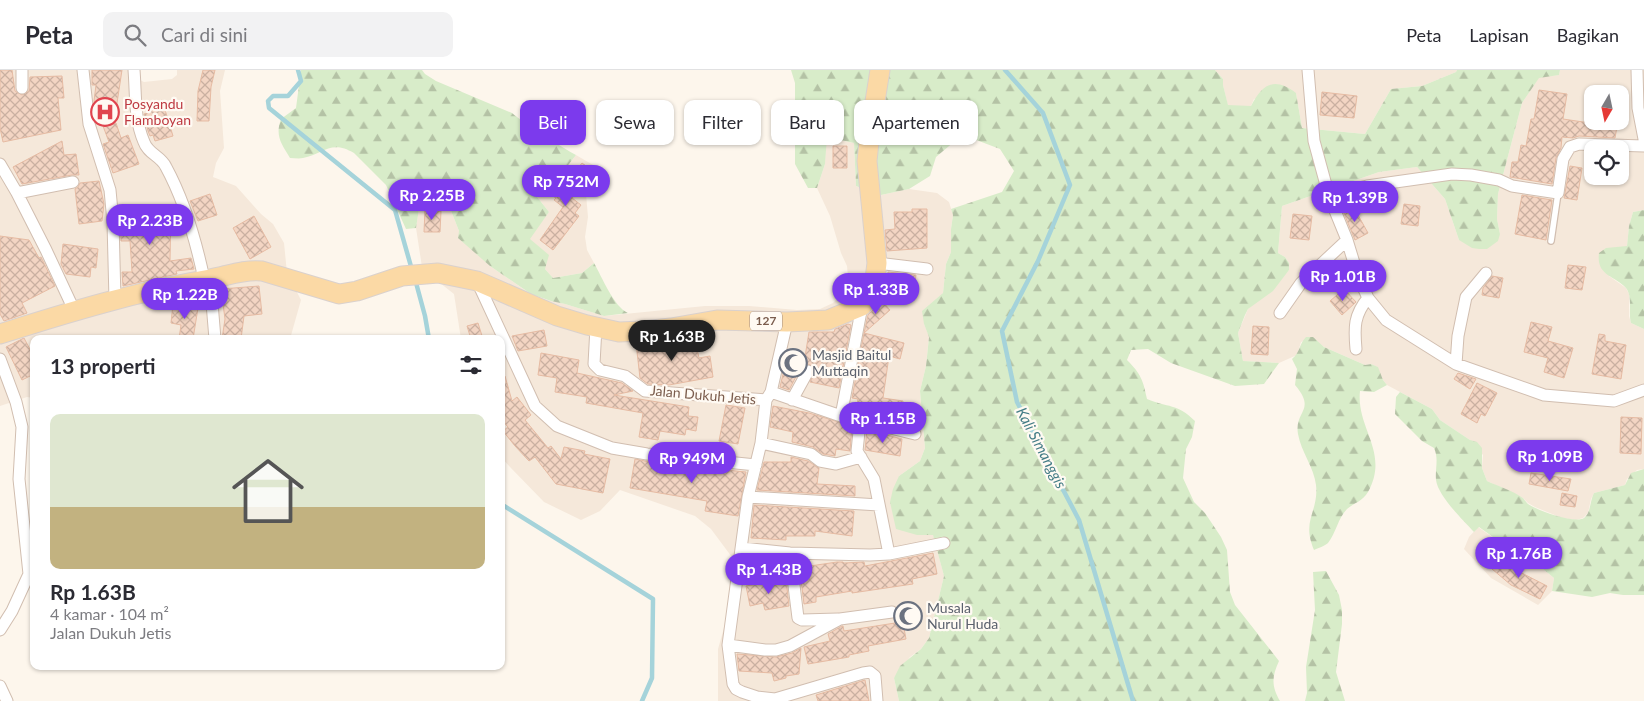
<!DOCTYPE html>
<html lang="id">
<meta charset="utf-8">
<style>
:root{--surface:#fff;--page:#f2f2f3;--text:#2b2b33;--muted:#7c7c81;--line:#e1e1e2;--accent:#7c3aed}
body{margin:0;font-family:Lato,sans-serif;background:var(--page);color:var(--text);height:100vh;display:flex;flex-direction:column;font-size:19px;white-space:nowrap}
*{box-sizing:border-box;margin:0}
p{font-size:16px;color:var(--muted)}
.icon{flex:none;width:28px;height:28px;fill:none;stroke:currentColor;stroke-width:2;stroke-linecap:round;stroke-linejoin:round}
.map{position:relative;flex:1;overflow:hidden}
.side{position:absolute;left:30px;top:265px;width:475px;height:335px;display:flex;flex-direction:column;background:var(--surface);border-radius:10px;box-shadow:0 1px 4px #0004}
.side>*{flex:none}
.top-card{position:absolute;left:520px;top:30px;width:475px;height:45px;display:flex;gap:10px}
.needle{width:32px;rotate:189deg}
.controls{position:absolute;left:1584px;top:15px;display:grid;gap:10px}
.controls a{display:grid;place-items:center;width:45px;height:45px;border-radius:10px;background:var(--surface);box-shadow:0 1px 4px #0004;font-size:25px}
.price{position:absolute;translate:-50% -42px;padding:0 11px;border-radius:18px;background:var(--accent);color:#fff;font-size:16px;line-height:32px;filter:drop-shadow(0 1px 2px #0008)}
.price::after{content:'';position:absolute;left:50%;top:30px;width:15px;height:11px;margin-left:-8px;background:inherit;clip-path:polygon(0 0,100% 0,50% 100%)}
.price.on{background:#222;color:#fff}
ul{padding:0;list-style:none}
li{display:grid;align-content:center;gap:10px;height:265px;padding:0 20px}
li span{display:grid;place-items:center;height:155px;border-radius:10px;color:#555}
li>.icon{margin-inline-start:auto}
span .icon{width:90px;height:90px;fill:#fffc;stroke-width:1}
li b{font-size:21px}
h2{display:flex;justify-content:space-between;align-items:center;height:60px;padding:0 20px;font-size:21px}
.pill{padding:0 18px;border-radius:10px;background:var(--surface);box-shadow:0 1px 4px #0004;font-size:18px;line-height:45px}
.pill.on{background:var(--accent);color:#fff}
header{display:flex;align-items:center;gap:30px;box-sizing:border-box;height:70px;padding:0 25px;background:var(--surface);border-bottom:1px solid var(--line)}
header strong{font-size:24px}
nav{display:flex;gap:28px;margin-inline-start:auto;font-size:18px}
.search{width:350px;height:45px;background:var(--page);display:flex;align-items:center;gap:12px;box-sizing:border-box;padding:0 18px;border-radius:10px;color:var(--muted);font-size:19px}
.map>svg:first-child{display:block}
</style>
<header>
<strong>Peta</strong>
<div class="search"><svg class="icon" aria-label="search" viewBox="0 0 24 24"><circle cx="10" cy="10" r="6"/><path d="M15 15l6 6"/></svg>Cari di sini</div>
<nav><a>Peta</a><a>Lapisan</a><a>Bagikan</a></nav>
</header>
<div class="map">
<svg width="1644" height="631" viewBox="0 0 1644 631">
<defs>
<pattern id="forest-firs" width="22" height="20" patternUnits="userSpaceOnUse" patternTransform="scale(1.25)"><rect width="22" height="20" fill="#d8ecc9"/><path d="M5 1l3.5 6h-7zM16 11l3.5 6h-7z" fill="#b4c2a5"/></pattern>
<pattern id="building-cross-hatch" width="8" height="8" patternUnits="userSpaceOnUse" patternTransform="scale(1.25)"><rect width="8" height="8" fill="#f3d5c3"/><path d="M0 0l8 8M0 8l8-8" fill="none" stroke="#cab0a1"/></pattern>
</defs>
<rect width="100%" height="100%" fill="#fdf6ec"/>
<path fill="#f5e8da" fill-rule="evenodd" d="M0 0H135L138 9 144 12 172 9 177 5V0H225L220 21 224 78 216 93 213 107 236 116 261 144 273 154 284 173 287 203 301 230 290 269H34V328L27 327 0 336Z
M1215 0H1457L1456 2 1422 16 1391 19 1365 64 1302 58 1296 23 1254 29 1251 36H1228L1223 15V9Z
M1560 0H1644V140L1633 142 1629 156 1627 177 1620 178 1609 206 1626 218 1629 224V246L1631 253 1644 259V399L1637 400 1627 409 1625 415 1594 423 1591 429 1588 443 1583 448 1576 450 1562 448 1535 437 1528 433 1523 428 1487 411 1482 398 1483 385 1470 370 1440 350 1432 339 1387 315 1383 310 1377 297 1371 294 1365 295 1324 277 1313 268 1301 272 1297 285 1279 293 1243 291 1238 263 1248 239 1289 200V193L1285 187 1278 183 1282 136 1379 102 1417 97 1445 129 1459 170 1500 164 1497 149 1498 124 1522 33 1539 7 1559 5ZM1592 24H1620V51H1592ZM1592 79H1620V106H1592Z
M826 67 854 73 856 116 881 125 909 119 937 123 949 132 953 145 951 159V182L946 194 943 223 924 254 929 266 926 296 920 321 925 378 920 391 899 406 917 465 933 464 944 506 929 568 921 579 910 587 894 608 899 631H718V579L724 558 737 537 743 502 711 459 695 446 620 420 600 441 581 450 544 432 510 397 501 387V269H461L454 224 440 213 424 210 416 158 420 133H448L459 161 490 196 525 220 544 229 565 234 604 246 705 236H749L797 240 820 239 833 233 849 217 847 196 841 183 830 146 817 118 825 94Z
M576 85 605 102 586 124 588 147 585 167 586 173 587 180 594 193 582 203 553 208 545 199 529 168 549 142 534 123 550 103 559 107Z
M1478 457 1521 487 1543 499 1554 508 1552 521 1538 535 1491 508 1464 479 1469 467Z"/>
<path fill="url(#forest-firs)" d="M301 0H422L425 4 436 11 512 43C520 50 526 53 535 59 549 68 561 77 576 85L559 107 550 103 534 123 549 142 530 169 549 185 545 199 553 208 582 203 594 193C602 207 614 237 628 243L604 246 565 234 551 231 531 224 490 196 458 168 459 161 448 133H420L416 158 406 159 386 115 354 83C331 69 323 84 303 88 299 89 294 88 290 88 281 73 275 66 281 49L296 38Z
M791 0H1215L1223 9V15L1228 35 1251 36C1263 13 1275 7 1296 23L1302 58 1365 64 1391 19 1422 16 1456 2 1457 0H1560L1559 5 1539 8 1522 33 1498 124 1497 149 1500 164 1498 171 1487 179H1479L1472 178 1459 170 1445 129 1417 97 1379 102 1282 136 1278 183 1285 187 1289 193V200L1273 221 1248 239 1245 245 1238 263 1243 291 1279 293 1264 314 1235 316 1171 293 1148 279 1131 280 1127 290C1141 304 1143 310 1147 329 1168 338 1177 333 1195 351L1192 367 1186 379 1183 408 1194 432 1205 443 1221 467 1227 480 1230 522 1235 535 1279 591C1272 606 1271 616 1280 631H899L894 608 900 596 921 579 929 568 944 506 933 465H917L896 459 890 432 893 419 899 406 920 391 925 378 920 321 926 296 929 267 924 254 922 241 943 223 946 194 951 182V159L953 145 951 139 1002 122 1014 101 1000 79 971 68 955 71 936 87 930 106 909 119 881 125 856 116 854 73 827 67 825 94 817 118H808L795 94V13Z
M1644 140V259L1631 253C1628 243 1633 227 1626 218 1614 205 1596 206 1599 183L1606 178 1627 176 1629 156 1633 142Z
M1306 267H1313L1324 277 1365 295 1371 294 1378 297 1383 310 1387 315 1374 322 1360 321C1356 359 1390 382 1368 422 1363 431 1354 433 1347 439 1338 448 1336 463 1328 473 1325 476 1318 478 1314 480 1301 450 1319 442 1316 415 1314 397 1301 382 1298 364 1294 340 1317 341 1295 315L1297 299 1292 289C1300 283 1299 274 1306 267Z
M1400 322 1432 339 1440 350 1470 370 1477 372 1482 378V398L1487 411C1498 416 1513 421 1523 428 1523 428 1527 433 1528 434 1536 440 1575 454 1584 448 1591 443 1590 430 1594 423L1625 415 1631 403 1644 399V525H1623L1610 523 1592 527 1552 521 1554 508 1543 499 1521 487 1479 457 1474 462C1463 450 1438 426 1436 410 1435 398 1439 389 1434 378L1422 371 1395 344 1396 327Z
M1326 501 1339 525 1342 540V554L1336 602 1345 631H1305L1307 623 1306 597 1315 540 1313 502Z"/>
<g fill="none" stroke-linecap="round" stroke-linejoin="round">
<path stroke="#a5d3da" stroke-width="4.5" d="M298 0 301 11 288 26H273L268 31 269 38 395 140 412 200
M1005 0 1043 43 1070 115 1038 191 1002 261 1017 332 1079 450 1133 631
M415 209 425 246 429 269
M501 434 653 529 652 608 642 631"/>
</g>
<path fill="url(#building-cross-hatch)" stroke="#e6bba3" d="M0 0H12L15 21 22 25 29 21 30 7 62 6 64 28H58L61 60 3 72 0 58Z
M92 0H122L114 53H116L121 68 128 65 139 94 113 103 103 74 109 72 100 48 96 47 94 31 96 15H92Z
M203 0H215L211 17 209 51H197L198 21Z
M1539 20 1567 24 1563 49 1590 53V51H1618L1615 68 1579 66 1573 68 1562 67 1561 78 1556 88 1552 114 1510 107 1512 92H1518L1521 75 1526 76 1531 49H1534Z
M1322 22 1357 26 1354 48 1320 45Z
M162 30 173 66 155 71 153 65 150 66 148 61 144 44 147 43 144 36Z
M62 71 64 85 76 84 79 105H72L22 114 13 97Z
M833 76H847V98H833Z
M582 93 593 101 572 128 581 135 575 143 579 146 553 180 540 170 563 137 554 130 556 128 547 122 554 113 562 119Z
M1570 96 1582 98 1577 130 1564 128Z
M99 111 104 134 102 151 79 154 75 119 78 117 80 113Z
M210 124 217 145 198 151 190 131Z
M1522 125 1552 130 1546 170 1515 164Z
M1404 134 1420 136 1418 156 1401 154Z
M1353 136 1368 163 1355 170 1343 141Z
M150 139 171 140 170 191 191 188 194 199 176 201 177 204 123 216 122 202H132L130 171H121L120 140 150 141Z
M912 139H927V178L887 181 885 160 895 159 894 142H912Z
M425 140 441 141 440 162H424Z
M1293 144 1312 146 1309 170 1290 168Z
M254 146 271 177 250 189 233 158Z
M0 166 29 170 39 188 41 187 55 216 22 233 27 243 4 251 0 244Z
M63 174 98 179 96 198 91 197 90 207 66 204 61 194Z
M1568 195 1586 197 1582 220 1565 218Z
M888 202 916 205 913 227 885 223Z
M1492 206 1503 208 1499 228 1482 225 1483 218Z
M259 216 262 244 244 246 241 269H222L225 249 221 219Z
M1344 219 1356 232 1342 245 1330 231Z
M882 231 890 240 864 263 868 245Z
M173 234 198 238 193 269H179L181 255 171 253Z
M1531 252 1552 257 1548 271 1573 278 1564 308 1544 302 1548 288 1524 282Z
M478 253 483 269H471L467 256Z
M848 254 851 255 839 318 810 312 815 300 814 297 808 294 801 297 789 320 780 317 788 283 790 280 804 293 809 262H834L835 259Z
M1253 256 1269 257 1268 285 1251 284Z
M544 260 547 276 518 281 512 266Z
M864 263 904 273 900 289 889 286 883 328 903 331 901 343 881 339 879 348 856 342 858 329 852 328Z
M1599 264 1605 265V271L1626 275 1621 309 1592 304Z
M694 265 699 288 710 286 713 307 669 315 648 314 640 308 636 273Z
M24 268 34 287V304L22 310 6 277Z
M541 283 579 290 577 303 622 313 633 321 614 325 689 337 688 346 698 347 696 361 686 359 685 365 660 361 658 370 639 367 643 343 586 333 587 327 555 322 557 308 538 305Z
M1458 303 1476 309 1470 319 1454 309Z
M505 306 512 331 517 327 531 345 525 350 548 378 551 376 561 389 564 377 585 381 584 384 610 389 603 423 556 414 535 387 529 391 515 376 503 361 508 357 501 349V307Z
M1477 313 1497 323 1485 346 1481 344 1477 353 1461 344Z
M726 335 745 338 738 374 719 371Z
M773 336 809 343 852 356 850 381 836 379 835 386 823 384 813 377 792 372 793 362 770 357Z
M1621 347 1642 348 1641 384 1620 383Z
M867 360 902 369 900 386 865 380Z
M791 387 808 391 819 398 817 414 855 416V426L757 420 764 392H791Z
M635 389 655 393 746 402 738 446 705 441 707 431 630 418Z
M1531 403 1571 409 1568 421 1529 414Z
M1562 423 1577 426 1575 437 1560 435Z
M754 435 854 441 852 466 815 461V466H786V470L751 468Z
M933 483 937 504 912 509 913 514 852 523V521L816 527V532L804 534 799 494 809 492 810 496 837 492H843L844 493 864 492 865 496Z
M1501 486 1516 497 1514 499 1547 516 1540 529 1511 515 1492 499Z
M786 509 789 536 765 540 763 533 750 536 746 516Z
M902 534 920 541 913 557 903 553 906 569 868 576 869 581 849 585V587L808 594 804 577 830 571 828 564 842 556H843L844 561 895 553Z
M801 578 799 604 786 606V608L774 611 772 603 739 601 737 584 776 587 792 583Z
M865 610 869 631H818L816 625Z"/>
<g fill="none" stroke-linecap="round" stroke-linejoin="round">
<defs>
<path id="lane" d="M1551 171 1558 123"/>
<path id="street" d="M83 0 89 54 110 120 113 152 115 230
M134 0C136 24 134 49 144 72 148 84 161 86 166 97 185 132 196 171 204 209
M1308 0 1314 71 1329 126 1347 170 1358 206 1368 228 1386 250 1456 294 1544 325 1614 331 1644 320
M1637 0 1638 38 1644 69
M22 18V0
M0 94 17 123 46 180 74 240
M17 123 73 112
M1329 126 1367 116 1452 104 1471 105 1499 110 1512 116 1558 123 1563 89 1570 77 1579 74 1644 76
M877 193 927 199
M210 209 215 269
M477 211 535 336 557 356 612 378 647 384 756 395
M1280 243 1301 213 1347 170
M787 252 771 322 766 330 761 373 748 427 728 575 733 614 736 619 742 622 757 627 775 629 863 603 870 602 875 606 877 631
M596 257 594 294 600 300 625 306 645 321 766 330
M1356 279C1354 257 1354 245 1368 228
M0 289 16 332 22 357 19 409 29 504 12 541 0 560
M1456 294 1458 266 1466 227 1486 203
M771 322 841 346 915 364
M792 330 808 301
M841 346 862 236
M860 352 857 381 874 409 889 484
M761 373 811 384 820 391 836 394 861 387
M748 427 879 435
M742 478 790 483 870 485 889 484 944 473
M790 483 798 548 802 550 838 549
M728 575 765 580H776L790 576 840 549 892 542
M0 616 7 631"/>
<path id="primary" d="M0 264C69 242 139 221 210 209 227 206 244 199 262 201L339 224 357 221 402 206 438 203 477 211 557 246 587 255 619 262 643 261 671 258 717 250 787 252 828 250 862 236 875 209 877 193 867 91 870 63 880 0"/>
</defs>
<use href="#lane" stroke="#d1beb0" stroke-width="8"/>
<use href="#street" stroke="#d1beb0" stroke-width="13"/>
<use href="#primary" stroke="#dad1cd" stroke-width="21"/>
<use href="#lane" stroke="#fff" stroke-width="5.5"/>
<use href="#street" stroke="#fff" stroke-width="11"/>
<use href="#primary" stroke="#fbd9a5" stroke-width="19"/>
</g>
<defs>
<symbol id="hospital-ring" viewBox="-11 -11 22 22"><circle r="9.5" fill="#fffaf3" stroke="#e0444e" stroke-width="1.5"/><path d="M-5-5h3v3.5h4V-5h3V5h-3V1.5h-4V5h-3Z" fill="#e0444e"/></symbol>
<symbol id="mosque-ring" viewBox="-11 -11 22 22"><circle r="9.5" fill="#fffaf3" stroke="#6b7280" stroke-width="1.5"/><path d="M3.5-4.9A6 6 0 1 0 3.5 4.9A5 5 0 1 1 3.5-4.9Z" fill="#6b7280"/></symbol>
</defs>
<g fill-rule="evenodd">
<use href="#hospital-ring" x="89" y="26" width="32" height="32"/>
<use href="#mosque-ring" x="777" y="277" width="32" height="32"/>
<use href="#mosque-ring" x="892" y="530" width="32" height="32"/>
</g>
<g text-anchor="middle" stroke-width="4.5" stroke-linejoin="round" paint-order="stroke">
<rect fill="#fffaf3" stroke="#a28b7f" stroke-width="1" x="750" y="241.5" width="32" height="19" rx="4"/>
<g font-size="12" font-weight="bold" fill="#7a5c4d">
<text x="766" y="255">127</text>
</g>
<g font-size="14" fill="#be3a42" stroke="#fffaf3" text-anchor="start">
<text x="124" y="39">Posyandu<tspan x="124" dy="16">Flamboyan</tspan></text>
</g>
<g font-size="14" fill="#5b616d" stroke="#fffaf3" text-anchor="start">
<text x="812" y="290">Masjid Baitul<tspan x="812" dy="16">Muttaqin</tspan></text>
<text x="927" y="543">Musala<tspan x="927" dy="16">Nurul Huda</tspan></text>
</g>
<g font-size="14" fill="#7a5c4d" stroke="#fffaf3">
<text transform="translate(703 325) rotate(5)" y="5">Jalan Dukuh Jetis</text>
</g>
<g font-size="15" font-style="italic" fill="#437c86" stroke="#fffaf3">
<text transform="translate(1041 378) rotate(62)" y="5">Kali Simanggis</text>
</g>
</g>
</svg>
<div class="controls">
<a><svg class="needle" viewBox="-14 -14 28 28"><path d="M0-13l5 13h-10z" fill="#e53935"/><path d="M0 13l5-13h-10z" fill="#7c7c81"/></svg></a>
<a><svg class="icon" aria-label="locate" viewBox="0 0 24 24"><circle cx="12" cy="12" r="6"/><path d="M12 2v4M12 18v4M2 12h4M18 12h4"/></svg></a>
</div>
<b class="price" style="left:566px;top:137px">Rp 752M</b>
<b class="price" style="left:432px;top:151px">Rp 2.25B</b>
<b class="price" style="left:1355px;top:153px">Rp 1.39B</b>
<b class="price" style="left:150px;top:176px">Rp 2.23B</b>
<b class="price" style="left:1343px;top:232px">Rp 1.01B</b>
<b class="price" style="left:876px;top:245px">Rp 1.33B</b>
<b class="price" style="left:185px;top:250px">Rp 1.22B</b>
<b class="price on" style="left:672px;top:292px">Rp 1.63B</b>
<b class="price" style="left:883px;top:374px">Rp 1.15B</b>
<b class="price" style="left:1550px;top:412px">Rp 1.09B</b>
<b class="price" style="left:692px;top:414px">Rp 949M</b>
<b class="price" style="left:1519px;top:509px">Rp 1.76B</b>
<b class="price" style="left:769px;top:525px">Rp 1.43B</b>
<div class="top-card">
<a class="pill on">Beli</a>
<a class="pill">Sewa</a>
<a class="pill">Filter</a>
<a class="pill">Baru</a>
<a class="pill">Apartemen</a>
</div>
<section class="side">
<h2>13 properti<svg class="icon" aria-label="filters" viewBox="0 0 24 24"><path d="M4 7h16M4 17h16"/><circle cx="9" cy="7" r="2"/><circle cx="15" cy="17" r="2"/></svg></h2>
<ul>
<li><span style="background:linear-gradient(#dfe7d0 60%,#c2b280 0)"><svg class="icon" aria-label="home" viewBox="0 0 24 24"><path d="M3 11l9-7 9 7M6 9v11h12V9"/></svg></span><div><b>Rp 1.63B</b><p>4 kamar · 104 m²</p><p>Jalan Dukuh Jetis</p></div></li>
</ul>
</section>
</div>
